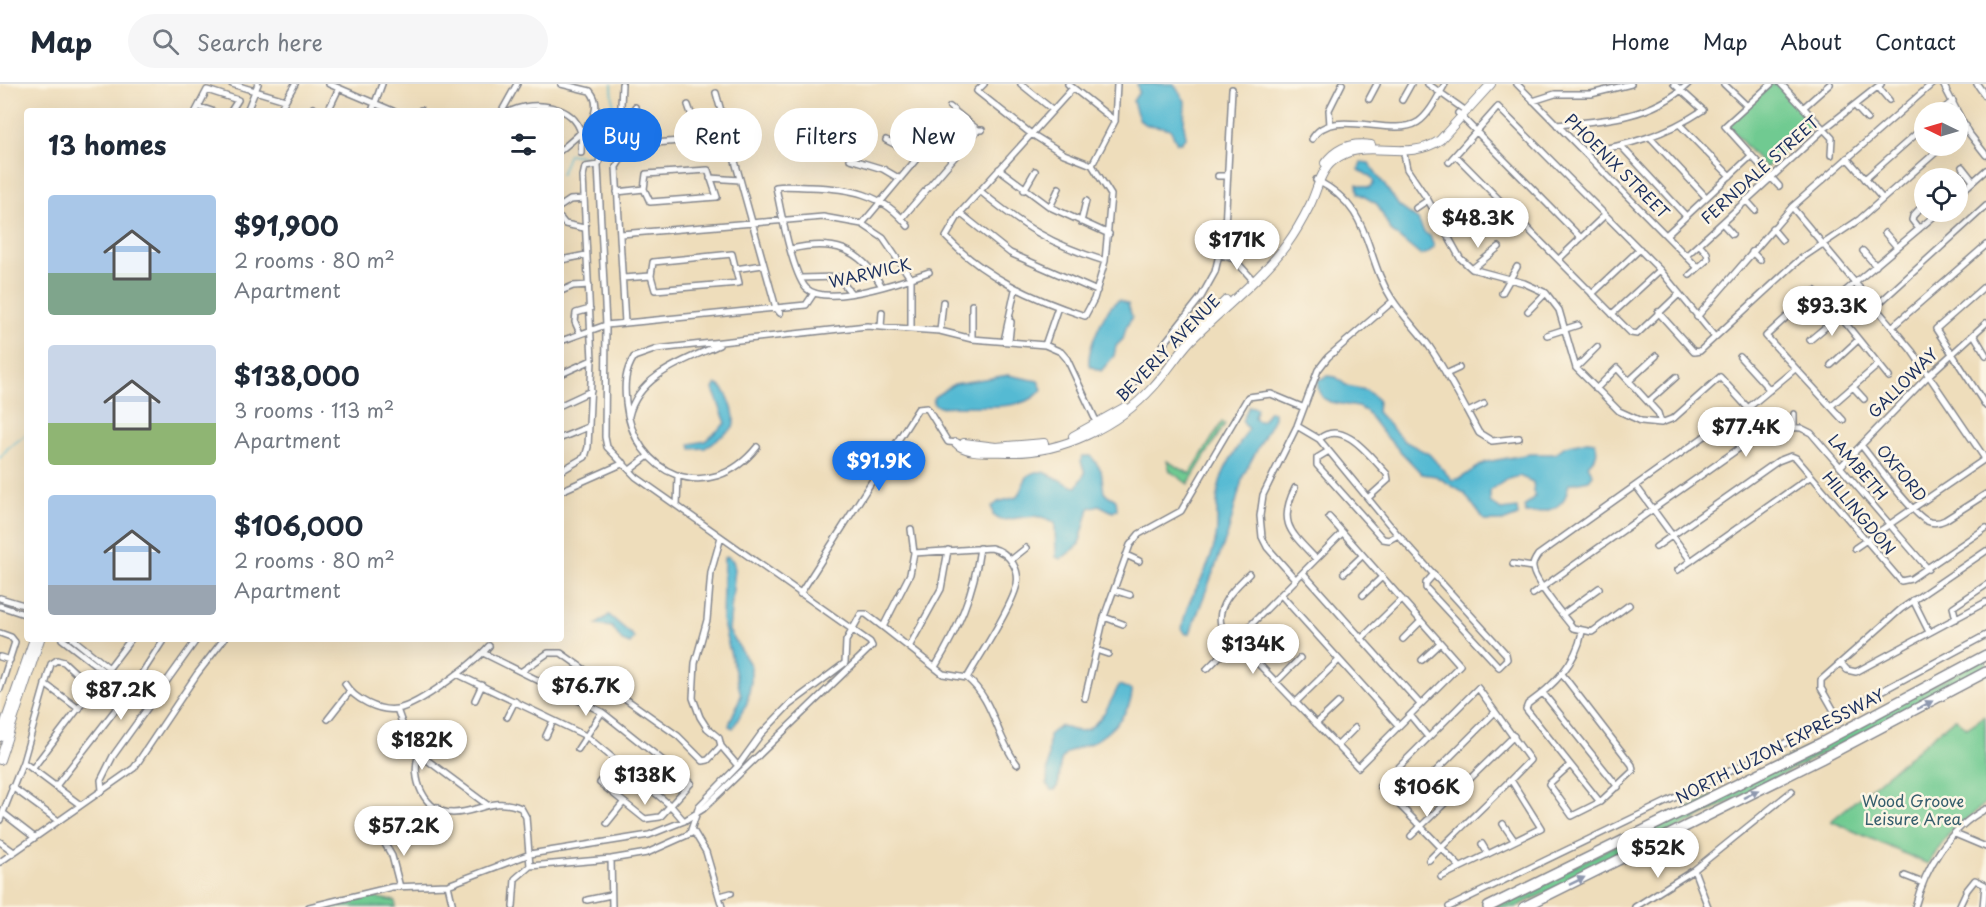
<!DOCTYPE html>
<meta charset="utf-8">
<style>
:root{--surface:#fff;--page:#f6f6f7;--text:#1f2937;--muted:#747a83;--line:#e0e1e3;--accent:#1a73e8}
body{margin:0;font-family:"Playpen Sans",sans-serif;background:var(--page);color:var(--text);height:100vh;display:flex;flex-direction:column;font-size:22px;white-space:nowrap}
*{box-sizing:border-box;margin:0}
p{font-size:20px;color:var(--muted)}
.icon{flex:none;width:33px;height:33px;fill:none;stroke:currentColor;stroke-width:2;stroke-linecap:round;stroke-linejoin:round}
.map{position:relative;flex:1;overflow:hidden}
.panel{position:absolute;left:24px;top:24px;width:540px;height:534px;display:flex;flex-direction:column;background:var(--surface);border-radius:6px;box-shadow:0 6px 24px #0002}
.panel>*{flex:none}
.hud{position:absolute;left:582px;top:24px;width:570px;height:54px;display:flex;gap:12px}
.needle{width:39px;rotate:275deg}
.controls{position:absolute;left:1914px;top:18px;display:grid;gap:12px}
.controls a{display:grid;place-items:center;width:54px;height:54px;border-radius:50%;background:var(--surface);box-shadow:0 6px 24px #0002;font-size:30px}
.price{position:absolute;translate:-50% -51px;padding:0 14px;border-radius:21px;background:#fff;color:#222;font-size:20px;line-height:39px;filter:drop-shadow(0 2px 3px #0008)}
.price::after{content:'';position:absolute;left:50%;top:36px;width:18px;height:14px;margin-left:-9px;background:inherit;clip-path:polygon(0 0,100% 0,50% 100%)}
.price.active{background:var(--accent);color:#fff}
ul{padding:0;list-style:none}
li{display:flex;align-items:center;gap:18px;height:150px;padding:0 24px}
li span{display:grid;place-items:center;flex:none;width:168px;height:120px;border-radius:6px;color:#555}
li>.icon{margin-inline-start:auto}
span .icon{width:72px;height:72px;fill:#fffc;stroke-width:1}
li b{font-size:26px}
h2{display:flex;justify-content:space-between;align-items:center;height:72px;padding:0 24px;font-size:26px}
.pill{padding:0 21px;border-radius:27px;background:var(--surface);box-shadow:0 6px 24px #0002;font-size:21px;line-height:54px}
.pill.active{background:var(--accent);color:#fff}
header{display:flex;align-items:center;gap:36px;box-sizing:border-box;height:84px;padding:0 30px;background:var(--surface);border-bottom:2px solid var(--line)}
header strong{font-size:28px}
nav{display:flex;gap:33px;margin-inline-start:auto;font-size:21px}
.search{width:420px;height:54px;background:var(--page);display:flex;align-items:center;gap:15px;box-sizing:border-box;padding:0 21px;border-radius:33px;color:var(--muted);font-size:22px}
.map>svg:first-child{display:block}
</style>
<header>
<strong>Map</strong>
<div class="search"><svg class="icon" aria-label="search" viewBox="0 0 24 24"><circle cx="10" cy="10" r="6"/><path d="M15 15l6 6"/></svg>Search here</div>
<nav><a>Home</a><a>Map</a><a>About</a><a>Contact</a></nav>
</header>
<div class="map">
<svg width="1986" height="823" viewBox="0 0 1986 823">
<rect width="100%" height="100%" fill="#fcf5e5"/>
<filter id="ink" filterUnits="userSpaceOnUse"><feTurbulence type="fractalNoise" baseFrequency=".0167" numOctaves="2"/><feDisplacementMap in="SourceGraphic" scale="12" xChannelSelector="R" yChannelSelector="G"/><feConvolveMatrix kernelMatrix="1 2 1 2 8 2 1 2 1" color-interpolation-filters="sRGB"/></filter>
<filter id="wash" filterUnits="userSpaceOnUse"><feTurbulence type="fractalNoise" baseFrequency=".008" numOctaves="4" result="noise"/><feDisplacementMap in="SourceGraphic" scale="24" xChannelSelector="R" yChannelSelector="G"/><feGaussianBlur stdDeviation="1.35" result="paint"/><feColorMatrix in="noise" values="0 0 0 0 0 0 0 0 0 0 0 0 0 0 0 0 0 1.4 0 .05"/><feComposite in="paint" operator="in"/></filter>
<g filter="url(#wash)">
<rect width="100%" height="100%" fill="#edb"/>
<path fill="#70ca91" stroke="#467c78" stroke-width="1.5" d="M1772 0H1778L1814 40 1766 84 1727 41Z
M1222 338 1225 340 1188 400 1170 387 1167 377 1190 390Z
M1986 574V585L1642 763 1516 823H1493Z
M1985 632 1986 719 1948 751 1928 780 1831 737 1955 634 1967 644Z
M370 813 395 817 396 823H326Z"/>
<path fill="#55bad3" stroke="#387498" stroke-width="1.5" d="M1137 0H1174L1185 17 1184 42 1186 52 1181 59H1177L1170 45C1146 37 1142 51 1133 17L1139 8Z
M1361 78 1369 79 1399 122 1418 136 1424 148 1430 152 1434 163 1428 169 1420 171 1391 147 1377 120 1358 109 1357 100 1369 104 1374 99 1371 93 1359 86Z
M1119 216 1128 220 1132 233 1126 244 1123 255 1116 262 1114 272 1101 287 1089 281C1087 265 1105 223 1119 216Z
M1008 291 1038 297 1042 305C1026 331 965 319 939 323L933 319 934 313 954 300Z
M1328 292 1336 293 1347 302 1366 306 1378 316 1377 328 1404 357 1429 370 1452 396 1461 394 1486 378 1530 370H1555L1565 362 1587 357 1595 358C1599 369 1596 373 1588 381L1593 391 1589 396 1569 400C1567 405 1567 411 1564 415 1558 426 1538 430 1526 429L1524 423 1535 412 1533 398 1519 392 1506 396 1490 407V418L1501 426 1517 424 1518 432 1505 437H1485L1464 409 1436 392 1422 390 1382 348 1366 327 1358 323 1330 318 1323 314 1318 304V296Z
M716 300C728 304 737 332 733 344L705 364 691 365 690 360 705 357 726 339 713 305Z
M1249 322 1257 324 1254 333 1257 337H1262L1269 327 1274 329V334L1243 392 1228 449 1190 549 1186 550 1182 545C1186 515 1203 498 1211 472 1221 444 1215 434 1218 408 1220 386 1238 365 1248 345L1242 337Z
M1083 372H1091L1101 386 1104 409 1116 416 1117 425 1113 428 1099 421 1089 424 1079 461 1061 475 1056 473 1055 439C1037 426 1020 436 1000 436L993 431 992 423 998 418 1017 413C1021 407 1024 396 1028 392 1043 378 1062 402 1077 403L1085 389 1081 377Z
M727 472 733 477 735 485 729 547 751 582V598L747 619 733 644 729 642C732 630 738 622 741 611L722 536 724 474Z
M609 531 632 551 634 554 630 560 622 557 612 543 596 541Z
M1119 601 1132 606C1133 627 1109 650 1091 659 1082 663 1072 664 1065 671 1055 680 1064 695 1055 706H1051L1047 700 1049 651 1060 642C1066 643 1072 647 1079 647 1098 647 1112 616 1119 601Z"/>
<g fill="none" stroke-linecap="round" stroke-linejoin="round">
<path stroke="#55bad3" stroke-width="1.5" d="M561 90 569 70 588 73 614 37 612 0
M0 374 8 364 27 350"/>
</g>
</g>
<g filter="url(#ink)">
<g fill="none" stroke-linecap="round" stroke-linejoin="round">
<defs>
<path id="street" d="M232 0 285 16
M329 0 393 27
M984 0 977 7 1030 49 1064 70 1092 81 1111 111 1105 177 1094 215 1085 232C1033 215 984 193 946 153L960 129 1073 4
M1021 0 1053 26
M1068 0 1115 37
M1428 0 1466 27
M1517 0 1698 184
M1724 0 1747 22
M1771 0 1725 42 1779 102
M1781 0 1832 54 1831 71
M1943 0 1968 48 1986 71
M1977 0 1986 13
M1878 3 1889 16
M716 9 776 224 780 229
M1369 15 1377 0
M1402 16 1411 0
M1533 17 1555 10H1591L1631 0
M688 21 700 55
M1855 22 1867 35
M200 23 212 27
M950 23 978 46
M1804 23 1830 0
M196 27 207 6 238 16 231 27
M247 27 258 0
M279 27 295 0
M311 27 313 24 319 27
M328 27 339 4
M372 27 382 0
M421 27V26
M502 27 517 0
M511 27C534 18 573 19 581 49 582 55 581 63 581 69
M1940 28 1953 17
M1458 29 1581 154
M919 36 938 48
M1330 41 1329 26 1342 0
M1557 41C1604 37 1652 34 1688 0
M1680 41 1730 92
M1958 49 1966 42
M1651 54 1706 113
M1312 55C1331 21 1390 55 1418 38 1430 30 1438 12 1445 0
M886 56 918 72
M630 61 730 53
M1621 62 1686 132
M1403 65 1407 85 1428 116 1460 174 1472 185 1524 199 1546 209 1559 226 1576 284 1619 327 1641 337 1661 339 1674 334 1720 293 1748 324 1795 285
M561 66C576 53 609 30 590 7L561 0
M1584 68C1627 62 1666 51 1703 26L1674 0
M1455 71 1631 249 1637 250 1679 210
M1847 74 1882 114
M850 75 883 85 900 95
M1449 78 1498 23 1660 186 1714 252
M1092 81 1115 37 1117 0
M1962 83 1973 97
M999 85 1050 123 1109 150
M708 86 717 113 650 118 644 105 646 90Z
M1218 92H1227
M710 94 740 96
M1865 95 1924 43
M1316 96C1374 125 1363 171 1392 215 1403 232 1417 246 1429 262 1448 290 1463 320 1479 349L1492 357 1519 354
M1024 106 1035 87
M980 107C1024 143 1050 160 1105 177
M617 108 644 105
M1958 111 1986 86
M1746 116 1755 126
M561 122 570 116 584 115
M1050 123 1059 104
M1792 123 1912 267 1986 376
M1416 124 1428 116
M960 129 1010 169 1097 207
M902 134 978 46H982
M561 135 565 140 584 144
M1081 138 1086 117
M1722 139 1732 150
M862 140 956 28
M908 142C883 109 848 104 809 103 798 103 786 101 776 103 780 124 792 189 806 204 826 224 904 197 929 188
M1772 144 1782 156
M1919 145 1912 136 1913 132 1924 120
M1885 149 1897 163
M621 150 823 133 862 140 883 154 911 195V244
M1666 151 1751 72
M791 165C833 156 859 163 881 201
M1863 167 1876 182
M1752 168 1760 176
M732 170 739 199 655 206 651 192 653 178Z
M1221 171 1234 175 1253 196
M1686 172 1824 45 1881 0
M1559 175 1605 131
M561 176 586 171
M735 185 763 181
M1472 185 1499 163
M1690 191 1708 175 1707 169 1699 160
M623 194 651 192
M801 194 838 193 851 209
M1986 201 1936 245 1986 322
M561 207 573 202 589 201
M1502 209 1517 183
M1592 210 1640 165
M1830 220 1939 128
M1876 222 1986 122
M1528 227 1546 209
M1658 228 1694 268 1700 267 1799 176 1860 135 1943 62
M1612 230 1660 186
M1697 233 1792 123 1932 0
M625 239 616 83 630 61 635 23
M881 243 882 228
M1892 243 1986 161
M940 247 943 218
M580 249 575 238 576 229 590 225
M1547 251 1578 241
M1974 251 1986 271
M972 255V221
M1810 256 1839 232
M561 257 606 241 806 221 814 209
M1004 257 1015 206
M1009 257 1011 238
M1045 261 1058 223
M1740 273 1770 306
M1831 281 1858 256
M1576 284 1597 263
M561 290 592 276
M1446 290 1459 284
M1629 297 1656 272
M1853 303 1864 315
M1596 305 1617 284 1658 329 1661 339
M1127 307 1201 213 1215 188 1225 144 1232 5
M1648 318 1676 293
M561 321 591 307
M1832 321 1878 281
M1468 328 1484 320
M629 332C638 291 686 276 719 261
M1843 336 1766 252 1815 207 1830 220 1889 293
M1297 342 1319 355 1398 451 1506 570 1507 575 1499 583 1426 504V499L1434 490
M1794 343V330
M1722 346 1723 336
M561 354 588 343
M1319 355C1344 334 1371 374 1387 390L1388 396 1368 414
M1861 361C1874 377 1911 429 1927 437 1934 440 1939 439 1945 436L1986 410
M757 363C709 423 633 392 626 318 624 301 625 287 634 273L657 265 867 242 940 247 972 255 1045 261 1061 268 1067 275 1098 341
M1327 368 1317 374V381L1383 455 1389 456 1398 451
M1841 382 1929 291 1986 239
M630 386 647 373
M561 387 585 373 588 363 592 276 583 92 585 83 598 81
M1636 402 1691 477
M1295 404C1277 440 1292 449 1316 475
M561 407 624 379
M677 422 678 391
M911 445 914 469 910 490 883 543 943 590 967 594C981 569 1006 533 1015 507 1023 488 1010 468 991 464L914 469
M721 453 711 488 707 536 695 579 693 614 700 633 707 644 719 654 721 662 738 682
M1656 463 1778 377 1791 372 1796 374 1901 497 1911 495 1986 444
M1855 464 1985 375
M1126 471 1139 477
M1011 476 1026 464
M1513 480 1532 483
M1678 486 1811 392
M1303 489 1420 620
M1344 489 1362 472
M1249 490C1236 503 1216 520 1221 541L1358 683 1460 581 1329 433
M1296 496 1267 463 1262 453 1260 432 1263 411 1297 342 1318 286 1328 273 1393 217
M1114 506 1130 511
M800 510 918 325 927 324 948 358 959 359
M1533 510 1741 363 1786 343 1801 344 1811 349 1928 485
M1281 511 1399 642
M1363 511 1382 493
M0 514 27 522
M1913 516 1929 548
M1629 521 1592 548 1573 544C1564 532 1534 498 1533 484 1532 479 1536 474 1538 471L1712 347C1726 344 1732 353 1741 363
M0 522 27 531
M1563 530 1599 504
M1104 533 1123 540
M1956 535 1953 523 1986 501
M1582 548C1576 580 1553 602 1528 620L1526 625 1600 718
M0 549 11 553 15 558 0 605
M62 555 106 589
M73 555 109 584
M1361 555 1402 515
M1403 555 1421 537
M909 563 941 505 948 466
M1096 566 1108 570
M483 569 602 628 691 699 660 733 645 735 600 699 617 676
M0 573 10 576
M1255 576 1281 553
M1422 576 1440 559
M1841 579 1847 586 1856 588 1986 518
M935 583C958 545 974 509 980 464
M1207 585 1342 449
M522 587 548 569H561L678 652 703 677 708 676 721 662
M457 590 586 652 671 722 684 737
M1562 590 1632 681 1633 687 1600 718 1572 732 1549 700 1570 681
M967 594C994 616 996 653 1017 680
M1276 598 1300 574
M45 600 79 625
M345 600C354 615 379 628 397 625 420 621 473 580 489 562
M1543 609 1618 703
M1085 614 1104 533 1130 461 1139 450 1181 427 1248 313 1271 310 1302 323
M475 616 482 601
M1295 619 1339 576
M397 625 411 664 486 720
M1410 631 1428 653
M1837 632 1821 604V596L1901 525 1986 467
M507 633 515 617
M328 635 350 607
M1316 640 1338 619
M546 652 553 637
M1338 661 1355 644
M578 665 602 628
M419 670C410 693 424 729 453 729 478 729 493 712 521 724L526 733 530 782
M23 678 79 720
M33 684 131 555
M56 702 133 603 164 555
M12 703 57 736
M102 706 101 696 113 672 197 555
M1401 722 1495 628
M3 729 34 753
M429 735 437 723
M0 736 23 678 51 580 57 576 64 578 79 592
M607 739 623 719
M1503 740 1514 756
M690 749 699 722 738 682 761 650 789 621 845 579 846 557 861 530H866L883 543
M1955 750 1986 763
M1411 752 1514 652
M0 758 14 768
M1482 760 1488 770
M611 775 612 823
M1429 776C1462 742 1498 710 1530 676L1478 604 1380 702C1407 728 1433 755 1459 782
M0 778 134 684 197 590 224 555
M1694 786 1708 823
M1905 792 1923 799
M1441 793 1541 744 1511 696
M448 801 453 823
M400 803 392 772 385 760 389 754 413 747
M720 812 731 809
M587 816 611 811
M309 823 392 803 448 801 530 770 649 751 684 737 703 725 872 562 870 558 636 393 607 363 605 353 606 241 598 81 602 69 620 43 622 0
M513 823 515 795 530 782 611 775 647 769 694 748 706 768 722 823
M1449 823 1761 672 1986 551
M1635 823 1694 786 1792 707
M1915 823C1925 784 1949 744 1986 725
M1959 823 1967 806 1975 796 1985 801 1983 823"/>
<path id="secondary" d="M1325 79C1336 64 1352 58 1371 61
M1191 250 1226 216
M1073 352 1125 323
M956 359C966 371 994 367 1008 368 1061 370 1118 342 1153 303 1167 288 1177 271 1190 257 1222 225 1260 196 1287 160 1296 148 1303 135 1310 121 1317 107 1320 87 1333 77 1364 51 1406 80 1440 56L1491 0
M964 359 996 363 1044 359
M0 653 34 555
M0 676 40 555"/>
<path id="highway" d="M1488 823 1821 659 1986 571
M1524 823 1821 675 1986 588"/>
</defs>
<use href="#street" stroke="#84868c" stroke-width="8"/>
<use href="#secondary" stroke="#84868c" stroke-width="10"/>
<use href="#highway" stroke="#84868c" stroke-width="12"/>
<use href="#street" stroke="#fff" stroke-width="5"/>
<use href="#secondary" stroke="#fff" stroke-width="8"/>
<use href="#highway" stroke="#fff" stroke-width="9"/>
</g>
<defs><path id="oneway-solid" d="M-6-.8H1V-3.2L6.5 0L1 3.2V.8H-6Z" transform="scale(1.5)"/></defs>
<g fill="#8d97ae">
<use href="#oneway-solid" transform="translate(1925 621) rotate(-27)"/>
<use href="#oneway-solid" transform="translate(1751 710) rotate(-27)"/>
<use href="#oneway-solid" transform="translate(1577 797) rotate(-26)"/>
</g>
</g>
<g text-anchor="middle" stroke-width="5" stroke-linejoin="round" paint-order="stroke">
<g font-size="16" fill="#1b2f5e" stroke="#fcf5e5">
<text transform="translate(1617 82) rotate(45)" y="6">PHOENIX STREET</text>
<text transform="translate(1760 86) rotate(-42)" y="6">FERNDALE STREET</text>
<text transform="translate(870 189) rotate(-13)" y="6">WARWICK</text>
<text transform="translate(1168 264) rotate(-46)" y="6">BEVERLY AVENUE</text>
<text transform="translate(1903 299) rotate(-45)" y="6">GALLOWAY</text>
<text transform="translate(1858 383) rotate(49)" y="6">LAMBETH</text>
<text transform="translate(1902 389) rotate(50)" y="6">OXFORD</text>
<text transform="translate(1859 429) rotate(50)" y="6">HILLINGDON</text>
<text transform="translate(1780 662) rotate(-27)" y="6">NORTH LUZON EXPRESSWAY</text>
</g>
<g font-size="16" fill="#355e6d" stroke="#fcf5e5">
<text x="1913" y="723">Wood Groove<tspan x="1913" dy="18">Leisure Area</tspan></text>
</g>
</g>
</svg>
<div class="controls">
<a><svg class="needle" viewBox="-14 -14 28 28"><path d="M0-13l5 13h-10z" fill="#e53935"/><path d="M0 13l5-13h-10z" fill="#747a83"/></svg></a>
<a><svg class="icon" aria-label="locate" viewBox="0 0 24 24"><circle cx="12" cy="12" r="6"/><path d="M12 2v4M12 18v4M2 12h4M18 12h4"/></svg></a>
</div>
<b class="price" style="left:1478px;top:165px">$48.3K</b>
<b class="price" style="left:1237px;top:187px">$171K</b>
<b class="price" style="left:1832px;top:253px">$93.3K</b>
<b class="price" style="left:1746px;top:374px">$77.4K</b>
<b class="price active" style="left:879px;top:408px">$91.9K</b>
<b class="price" style="left:1253px;top:591px">$134K</b>
<b class="price" style="left:586px;top:633px">$76.7K</b>
<b class="price" style="left:121px;top:637px">$87.2K</b>
<b class="price" style="left:422px;top:687px">$182K</b>
<b class="price" style="left:645px;top:722px">$138K</b>
<b class="price" style="left:1427px;top:734px">$106K</b>
<b class="price" style="left:404px;top:773px">$57.2K</b>
<b class="price" style="left:1658px;top:795px">$52K</b>
<div class="hud">
<a class="pill active">Buy</a>
<a class="pill">Rent</a>
<a class="pill">Filters</a>
<a class="pill">New</a>
</div>
<section class="panel">
<h2>13 homes<svg class="icon" aria-label="filters" viewBox="0 0 24 24"><path d="M4 7h16M4 17h16"/><circle cx="9" cy="7" r="2"/><circle cx="15" cy="17" r="2"/></svg></h2>
<ul>
<li><span style="background:linear-gradient(#a9c7e8 65%,#7fa58c 0)"><svg class="icon" aria-label="home" viewBox="0 0 24 24"><path d="M3 11l9-7 9 7M6 9v11h12V9"/></svg></span><div><b>$91,900</b><p>2 rooms · 80 m²</p><p>Apartment</p></div></li>
<li><span style="background:linear-gradient(#c9d6e8 65%,#8fb573 0)"><svg class="icon" aria-label="home" viewBox="0 0 24 24"><path d="M3 11l9-7 9 7M6 9v11h12V9"/></svg></span><div><b>$138,000</b><p>3 rooms · 113 m²</p><p>Apartment</p></div></li>
<li><span style="background:linear-gradient(#a9c7e8 75%,#9aa5b1 0)"><svg class="icon" aria-label="home" viewBox="0 0 24 24"><path d="M3 11l9-7 9 7M6 9v11h12V9"/></svg></span><div><b>$106,000</b><p>2 rooms · 80 m²</p><p>Apartment</p></div></li>
</ul>
</section>
</div>
